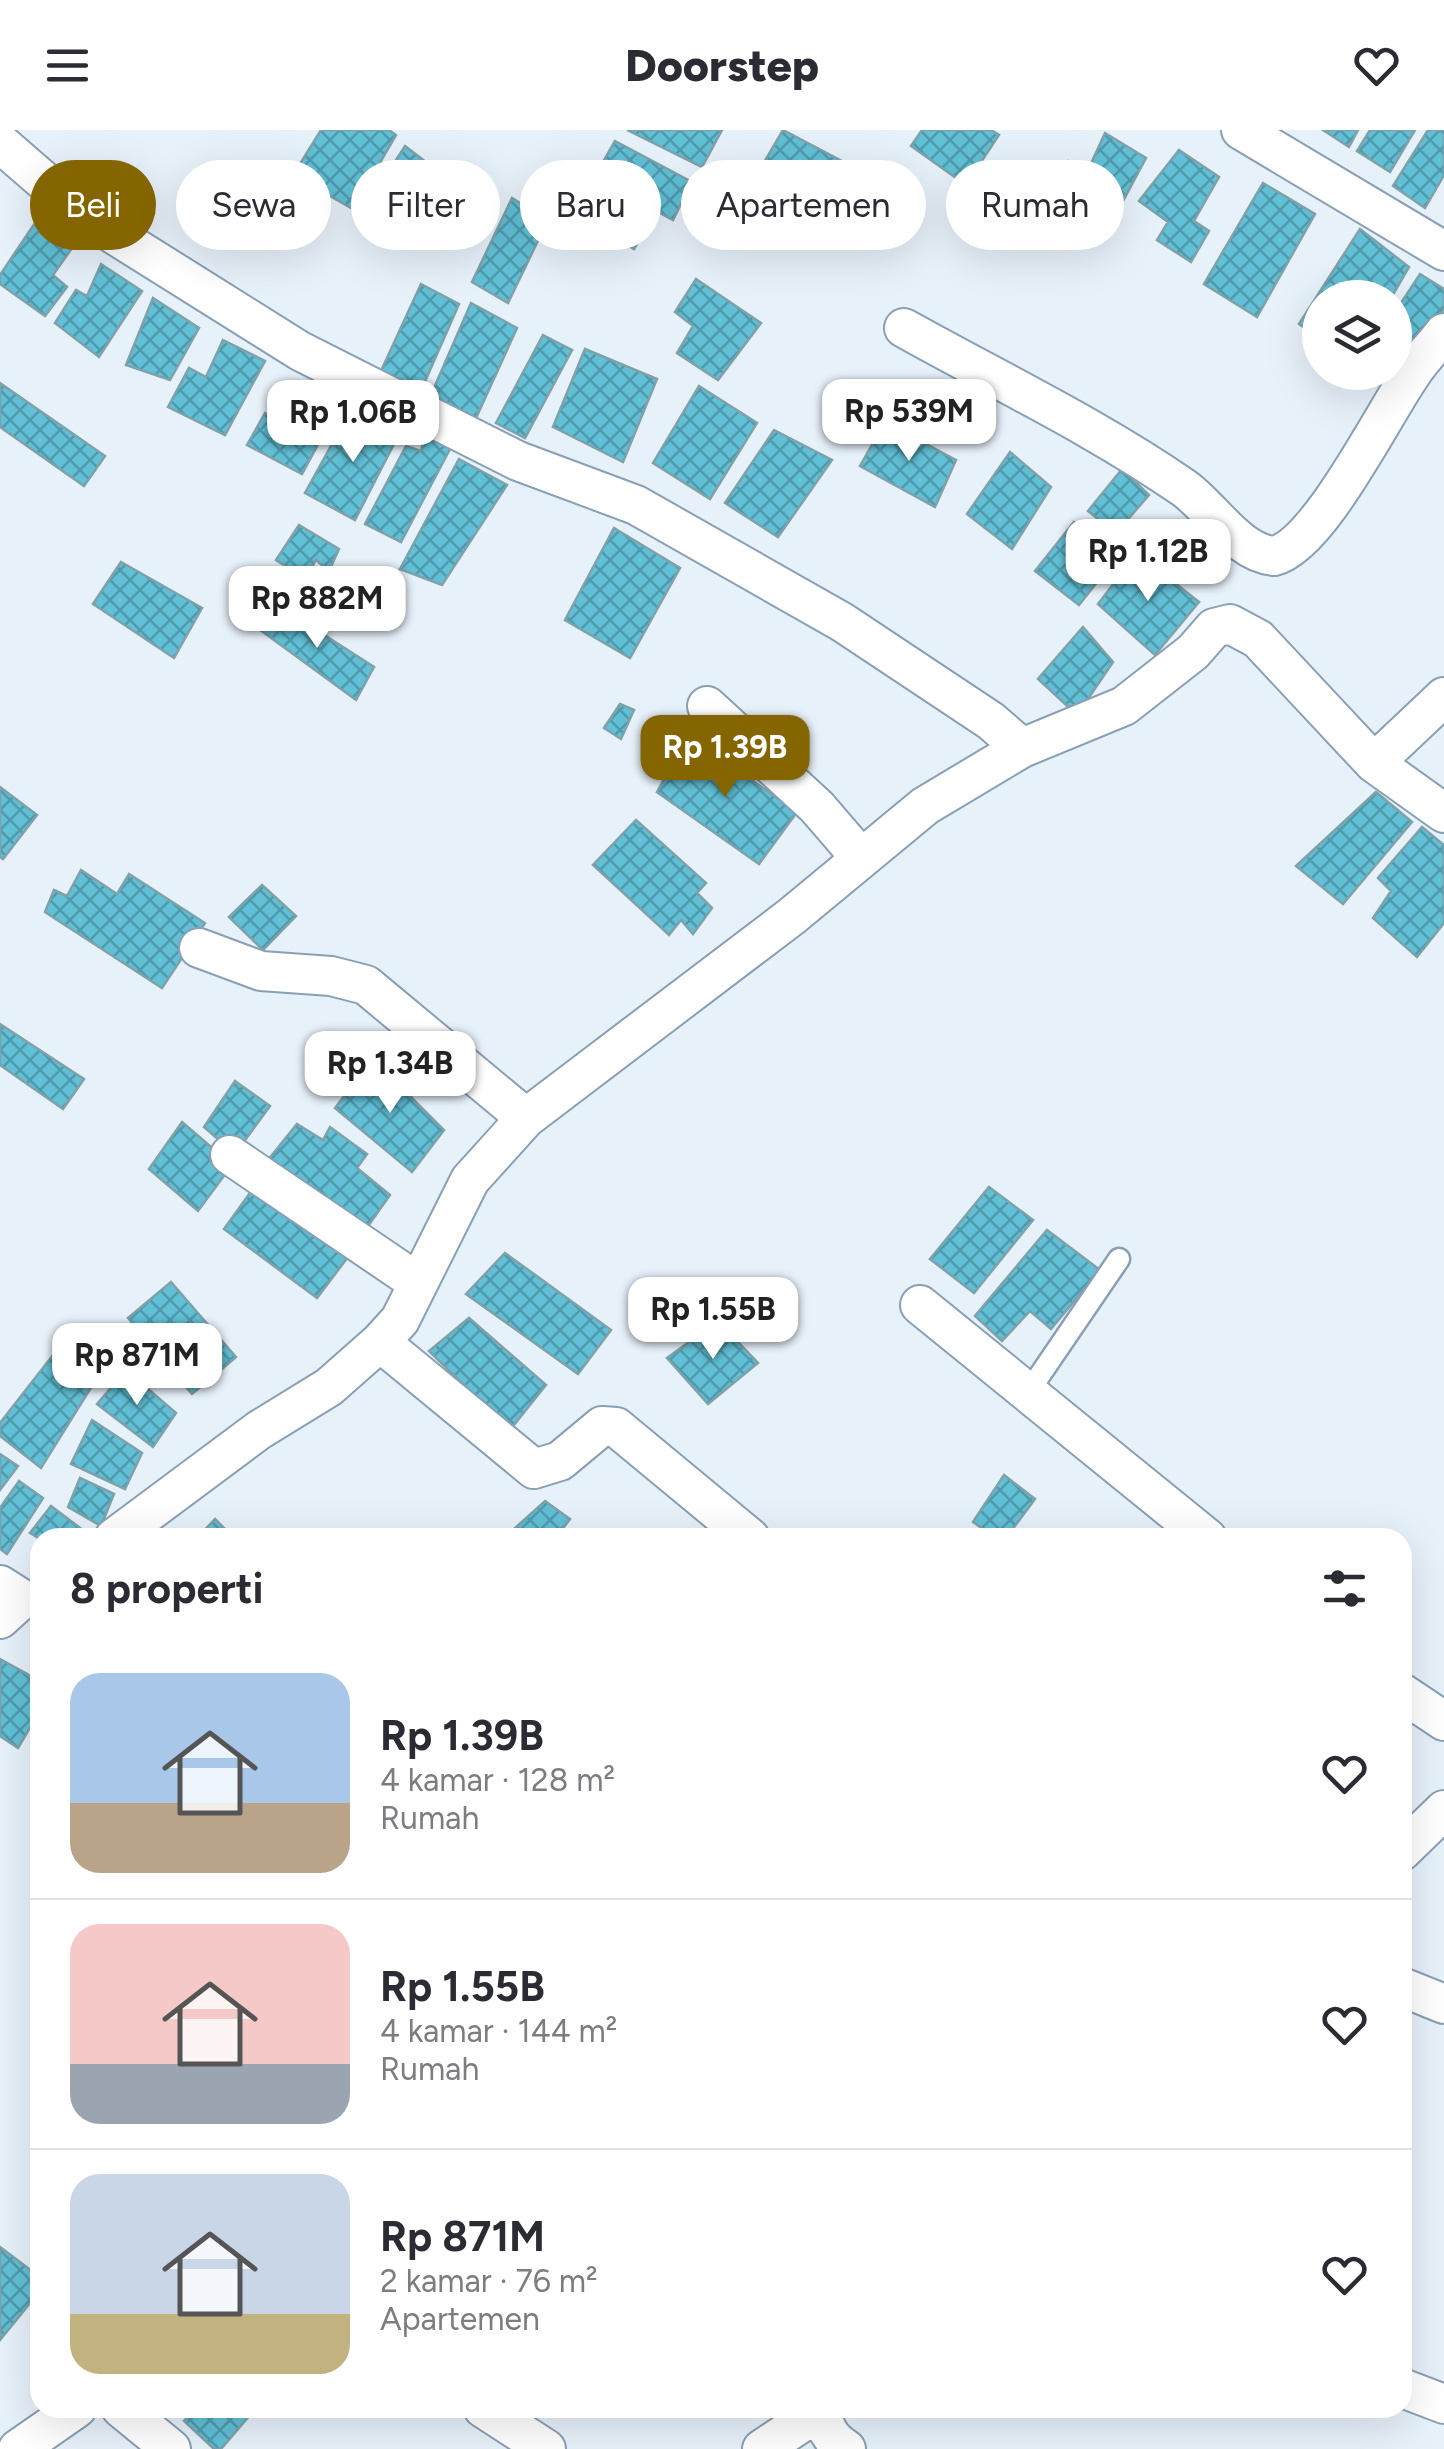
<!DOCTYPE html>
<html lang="id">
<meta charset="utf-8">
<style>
:root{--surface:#fff;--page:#f7f7f7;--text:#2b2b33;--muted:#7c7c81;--line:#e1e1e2;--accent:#846500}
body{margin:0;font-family:Figtree,sans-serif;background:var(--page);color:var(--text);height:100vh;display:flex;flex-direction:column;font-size:38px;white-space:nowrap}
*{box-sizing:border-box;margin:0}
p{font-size:32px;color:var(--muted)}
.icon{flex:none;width:55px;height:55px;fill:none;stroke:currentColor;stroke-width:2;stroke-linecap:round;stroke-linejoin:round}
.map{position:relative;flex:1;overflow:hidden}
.drawer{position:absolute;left:30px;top:1398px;width:1382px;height:890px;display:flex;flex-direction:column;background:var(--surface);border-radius:30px;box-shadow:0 10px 40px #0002}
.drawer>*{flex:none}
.hud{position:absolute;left:30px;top:30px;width:1385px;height:90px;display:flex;gap:20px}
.buttons{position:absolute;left:1302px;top:150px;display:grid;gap:20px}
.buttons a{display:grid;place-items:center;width:110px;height:110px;border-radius:50%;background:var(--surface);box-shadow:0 10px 40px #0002;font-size:50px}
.price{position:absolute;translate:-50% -85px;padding:0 22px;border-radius:20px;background:#fff;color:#222;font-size:32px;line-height:65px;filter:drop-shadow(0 2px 5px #0008)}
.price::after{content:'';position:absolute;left:50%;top:60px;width:30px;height:22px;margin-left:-15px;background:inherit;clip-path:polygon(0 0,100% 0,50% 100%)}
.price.active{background:var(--accent);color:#fff}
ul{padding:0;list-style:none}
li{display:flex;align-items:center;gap:30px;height:250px;padding:0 40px}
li+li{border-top:2px solid var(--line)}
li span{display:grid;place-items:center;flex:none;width:280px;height:200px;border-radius:30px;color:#555}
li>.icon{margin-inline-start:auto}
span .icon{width:120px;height:120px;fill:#fffc;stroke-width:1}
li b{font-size:42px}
h2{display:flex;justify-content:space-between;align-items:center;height:120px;padding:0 40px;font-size:42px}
.tag{padding:0 35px;border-radius:45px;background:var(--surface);box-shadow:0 10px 40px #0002;font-size:35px;line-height:90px}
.tag.active{background:var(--accent);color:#fff}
header{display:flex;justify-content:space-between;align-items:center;height:130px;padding:0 40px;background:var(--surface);font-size:45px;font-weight:800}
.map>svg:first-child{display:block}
</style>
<header><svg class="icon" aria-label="menu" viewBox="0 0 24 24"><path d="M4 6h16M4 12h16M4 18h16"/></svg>Doorstep<svg class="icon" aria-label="heart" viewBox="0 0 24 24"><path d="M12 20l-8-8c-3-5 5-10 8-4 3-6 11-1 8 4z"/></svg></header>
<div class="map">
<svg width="1444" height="2319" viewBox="0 0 1444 2319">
<defs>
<pattern id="building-cross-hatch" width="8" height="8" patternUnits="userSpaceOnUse" patternTransform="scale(2.5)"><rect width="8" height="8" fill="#61c0d6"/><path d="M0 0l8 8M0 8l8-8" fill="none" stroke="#4f9bae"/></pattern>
</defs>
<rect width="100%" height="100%" fill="#e7f1fa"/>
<path fill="url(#building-cross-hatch)" stroke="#7fa1a9" stroke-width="2.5" d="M389 0 396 5 353 79 293 45 321 0Z
M627 0H722L702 37Z
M783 0 872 47 837 110 750 56Z
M922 0H991L999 5 966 55 911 16Z
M1323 0H1358L1349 17Z
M1370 0H1415L1390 42 1357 21Z
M1428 0H1444V45L1425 78 1393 56Z
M1105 3 1146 28 1116 84 1093 73 1078 103 1035 80 1068 31 1088 40Z
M615 11 692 52 673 90 656 81 634 119 574 83Z
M405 16 465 62 431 108 373 66Z
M1179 20 1219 47 1194 91 1209 101 1191 132 1157 110 1168 92 1139 71Z
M1263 53 1315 84 1257 187 1204 154Z
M512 68 548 90 508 173 472 152Z
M41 84 77 111 53 145 67 157 45 186 0 154V145Z
M1360 99 1409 137 1391 168H1320V209L1299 194Z
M101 134 142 161 99 227 55 193 76 160 87 166Z
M1420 144 1444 159V179L1392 259 1370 242H1395V182Z
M696 149 761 193 718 250 677 223 693 196 675 182Z
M421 154 459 174 420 263 381 241Z
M153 168 199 198 170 250 126 235Z
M471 173 517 198 476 288 430 267Z
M543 205 572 220 525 308 496 293Z
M223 210 265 231 225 305 168 277 189 238 206 247Z
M585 219 657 249 623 332 553 297Z
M0 253 105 326 84 356 0 297Z
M699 256 757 293 710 369 653 333Z
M305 260 336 281 302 344 247 315 265 283 289 294Z
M369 275 391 290 385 302 397 308 355 390 305 363 338 303 349 311Z
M885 292 956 330 935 377 860 336Z
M774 300 832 330 778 407 725 373Z
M425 304 450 319 401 412 365 394 406 316 421 321Z
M1010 322 1051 357 1012 419 967 384Z
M459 329 507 355 442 455 400 439Z
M1122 339 1149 365 1116 403 1088 381Z
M1074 392 1118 426 1079 475 1035 441Z
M299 395 339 419 329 441 316 430 305 448 276 430Z
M614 398 680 438 630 528 565 490Z
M1137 423 1199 472 1155 525 1098 474Z
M121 432 202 478 174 528 93 474Z
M273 472 374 537 356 570 259 499Z
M1083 497 1113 532 1077 585 1038 549Z
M620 574 634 580 621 609 604 598Z
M688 605 797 682 759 734 657 662Z
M0 657 37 685 3 729 0 727Z
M1376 662 1412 692 1343 774 1296 736Z
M636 690 706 753 697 763 712 778 693 804 681 790 669 805 593 735Z
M1422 697 1444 715V793L1417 827 1373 788 1391 761 1378 748Z
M81 740 117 764 129 744 205 793 162 858 45 782 54 760 67 766Z
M262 755 296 786 263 820 229 787Z
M0 894 84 949 63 979 0 935Z
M373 929 444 1000 412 1042 335 978Z
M235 951 270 976 235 1024 204 997Z
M182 992 232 1035 198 1081 149 1039Z
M297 994 323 1010 330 997 367 1024 357 1038 390 1065 361 1106 264 1035Z
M255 1056 351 1123 317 1168 224 1099Z
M989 1057 1033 1090 974 1163 930 1129Z
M1047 1100 1100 1140 1051 1199 1030 1181 1002 1211 975 1186Z
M505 1123 611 1200 578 1244 466 1164Z
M171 1152 236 1227 192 1264 128 1188Z
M469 1188 546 1255 510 1300 429 1221Z
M718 1191 758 1233 708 1274 667 1228Z
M53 1225 97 1248 41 1338 0 1306V1293Z
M126 1240 176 1283 153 1317 97 1274Z
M92 1290 142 1323 125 1359 71 1334Z
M0 1324 18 1336 0 1360Z
M1004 1345 1035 1369 1006 1408H996L973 1392Z
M80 1348 114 1364 101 1396 68 1377Z
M19 1351 43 1368 7 1424 0 1419V1378Z
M545 1371 570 1389 556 1408H504Z
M51 1376 92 1407 40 1409 30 1403Z
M215 1389 234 1408H197Z
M0 1529 40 1551V1581L18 1618 0 1606Z
M0 2117 40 2147V2161L0 2210Z
M195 2278H256L221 2319H214L184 2291Z"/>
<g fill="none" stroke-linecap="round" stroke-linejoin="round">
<defs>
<path id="service" d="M1029 1261 1119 1129"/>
<path id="minor" d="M1241 0 1444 121
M0 13 83 85 300 221 518 331 636 375 842 492 991 591 1022 618
M904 198C997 250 1096 297 1184 358 1212 378 1238 423 1274 426 1320 415 1385 280 1414 240 1423 227 1434 216 1444 203
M1444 567 1374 633 1444 683
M707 576 817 677 860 727
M199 818 261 841 331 846 366 855 526 988
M230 1025 417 1152
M920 1175 1207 1408
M380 1212 534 1339 560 1331 602 1296 616 1297 750 1408
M114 1408 259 1300 329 1257 380 1212 400 1190 470 1050 526 988 792 786 925 676 1022 618 1124 576 1193 522 1214 498 1230 494 1258 509 1374 633
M0 1455 22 1469 0 1489
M1402 1563 1444 1591
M1402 1721 1444 1680
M1402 1857 1444 1874
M1402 2258 1444 2274
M121 2278 171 2319
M483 2278 546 2319
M822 2278C823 2297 830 2309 846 2319
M18 2319 77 2278
M762 2319 822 2279"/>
</defs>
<use href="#service" stroke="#899fb4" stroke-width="25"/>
<use href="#minor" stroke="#899fb4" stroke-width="42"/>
<use href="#service" stroke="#fff" stroke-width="20"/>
<use href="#minor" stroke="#fff" stroke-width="38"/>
</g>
</svg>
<div class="buttons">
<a><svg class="icon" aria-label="layers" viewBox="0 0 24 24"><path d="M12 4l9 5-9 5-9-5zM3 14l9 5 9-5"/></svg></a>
</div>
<b class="price" style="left:909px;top:334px">Rp 539M</b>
<b class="price" style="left:353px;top:335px">Rp 1.06B</b>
<b class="price" style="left:1148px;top:474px">Rp 1.12B</b>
<b class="price" style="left:317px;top:521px">Rp 882M</b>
<b class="price active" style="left:725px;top:670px">Rp 1.39B</b>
<b class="price" style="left:390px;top:986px">Rp 1.34B</b>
<b class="price" style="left:713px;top:1232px">Rp 1.55B</b>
<b class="price" style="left:137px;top:1278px">Rp 871M</b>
<div class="hud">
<a class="tag active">Beli</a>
<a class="tag">Sewa</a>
<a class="tag">Filter</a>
<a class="tag">Baru</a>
<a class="tag">Apartemen</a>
<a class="tag">Rumah</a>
</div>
<section class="drawer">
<h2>8 properti<svg class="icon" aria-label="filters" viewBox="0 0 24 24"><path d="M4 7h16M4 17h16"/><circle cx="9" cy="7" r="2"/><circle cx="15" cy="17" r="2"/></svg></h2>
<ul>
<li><span style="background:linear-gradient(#a9c7e8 65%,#b9a48a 0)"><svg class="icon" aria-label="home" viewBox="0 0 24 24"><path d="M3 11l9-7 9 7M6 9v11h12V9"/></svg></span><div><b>Rp 1.39B</b><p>4 kamar · 128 m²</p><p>Rumah</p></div><svg class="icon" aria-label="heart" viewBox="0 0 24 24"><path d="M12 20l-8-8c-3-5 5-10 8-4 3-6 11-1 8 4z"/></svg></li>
<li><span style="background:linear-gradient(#f6c9c9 70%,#9aa5b1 0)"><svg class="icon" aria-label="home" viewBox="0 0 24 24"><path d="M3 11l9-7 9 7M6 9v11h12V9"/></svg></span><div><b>Rp 1.55B</b><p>4 kamar · 144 m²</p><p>Rumah</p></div><svg class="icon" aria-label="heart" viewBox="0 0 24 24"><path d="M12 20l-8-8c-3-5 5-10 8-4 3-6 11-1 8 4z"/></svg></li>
<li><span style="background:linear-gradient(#c9d6e8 70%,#c2b280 0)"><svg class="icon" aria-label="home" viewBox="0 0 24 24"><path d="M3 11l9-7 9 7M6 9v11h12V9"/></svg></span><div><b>Rp 871M</b><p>2 kamar · 76 m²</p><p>Apartemen</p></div><svg class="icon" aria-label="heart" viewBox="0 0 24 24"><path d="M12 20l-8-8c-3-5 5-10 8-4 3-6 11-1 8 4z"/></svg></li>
</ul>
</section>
</div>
